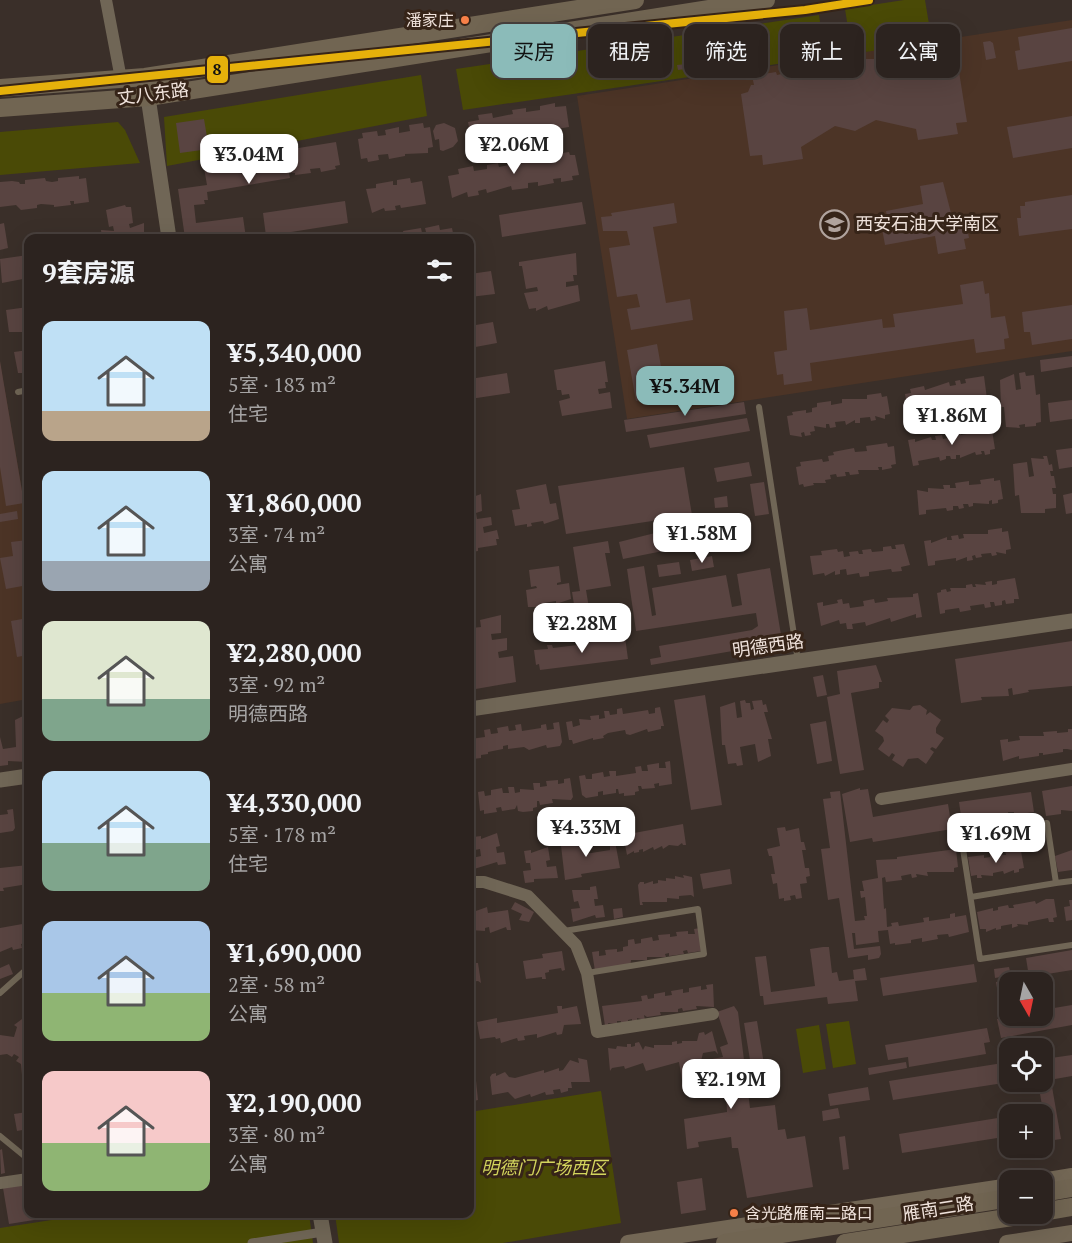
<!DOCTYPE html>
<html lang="zh">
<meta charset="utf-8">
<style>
:root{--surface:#2c231f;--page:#382f2c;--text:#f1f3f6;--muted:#a6a4a4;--line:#48403d;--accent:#8bbbb9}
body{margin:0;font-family:"PT Serif","Noto Sans SC",serif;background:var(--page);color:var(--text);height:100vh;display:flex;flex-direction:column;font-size:22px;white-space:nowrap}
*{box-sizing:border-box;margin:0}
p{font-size:20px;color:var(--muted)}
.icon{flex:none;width:33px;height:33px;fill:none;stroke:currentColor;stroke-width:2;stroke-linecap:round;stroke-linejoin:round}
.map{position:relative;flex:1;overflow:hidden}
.details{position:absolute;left:24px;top:234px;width:450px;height:984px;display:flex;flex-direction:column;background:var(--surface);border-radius:12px;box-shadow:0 6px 24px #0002,0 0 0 2px var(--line)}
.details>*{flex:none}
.banner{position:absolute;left:492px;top:24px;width:489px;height:54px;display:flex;gap:12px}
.needle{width:39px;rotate:171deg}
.tools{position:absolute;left:999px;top:972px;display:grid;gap:12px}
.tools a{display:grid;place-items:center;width:54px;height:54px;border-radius:12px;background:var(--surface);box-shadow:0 6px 24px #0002,0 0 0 2px var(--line);font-size:30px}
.price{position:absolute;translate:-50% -51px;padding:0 14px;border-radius:12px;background:#fff;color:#222;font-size:20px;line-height:39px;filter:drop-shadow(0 2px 3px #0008)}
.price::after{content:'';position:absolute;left:50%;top:36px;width:18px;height:14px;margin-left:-9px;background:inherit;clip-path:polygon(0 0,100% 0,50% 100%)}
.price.selected{background:var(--accent);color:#111}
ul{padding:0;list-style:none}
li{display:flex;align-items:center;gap:18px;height:150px;padding:0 18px}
li span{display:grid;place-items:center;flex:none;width:168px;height:120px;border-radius:12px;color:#555}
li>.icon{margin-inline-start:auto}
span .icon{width:72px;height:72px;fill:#fffc;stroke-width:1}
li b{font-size:26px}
h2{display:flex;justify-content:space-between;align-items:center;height:72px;padding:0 18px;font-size:26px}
.chip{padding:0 21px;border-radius:12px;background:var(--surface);box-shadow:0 6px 24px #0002,0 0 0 2px var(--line);font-size:21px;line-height:54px}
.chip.selected{background:var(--accent);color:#111}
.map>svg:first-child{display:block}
</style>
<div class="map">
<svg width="1072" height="1243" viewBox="0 0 1072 1243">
<rect width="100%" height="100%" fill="#3a2f29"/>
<path fill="#4c3426" d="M1072 20V351L627 419 577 96Z
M0 362 28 525V699L0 704Z"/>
<path fill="#4a4a06" d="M904 0H925L932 42 852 54 845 9Z
M819 15 825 57 463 110 456 69Z
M421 75 427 116 167 166 164 117Z
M118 122 125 130 140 163 0 175V132Z
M849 1021 856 1064 833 1068 826 1024Z
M819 1025 826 1069 803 1073 796 1029Z
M601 1091 621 1223 503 1243H339L335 1214H470V1112Z
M90 1214H309L313 1243H0V1228Z"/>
<path fill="#594441" d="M1072 28V61L1018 70 1015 51 1020 50 1018 37Z
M990 41 993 43 996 58 986 60 983 42Z
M941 46 942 55 950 60 957 59 967 122 956 123 958 134 918 140 916 129 876 120 855 131 835 126 801 147 803 159 763 165 762 155 750 156 741 94 748 92 751 85H754L752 76 776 72 777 75 847 59H877Z
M697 63 698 67 678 70 677 65Z
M555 103V107L566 106 569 127 472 143 468 122 479 120 478 115 492 113 493 118 513 114 512 110 526 108V112L540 110V106Z
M1072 116V148L1013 158 1007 127Z
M204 119 209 149 180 153 176 123Z
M423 123 424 128 430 127 433 147 428 148V153L405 154V156L389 159 388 154 378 155 379 160 368 162 367 158 361 159 358 139 363 138 362 133 377 131 378 136 386 135 385 130 399 127V133L410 131 409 125Z
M444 123 455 128 458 141 453 147 443 151 440 150 439 139 435 140 433 131 436 125Z
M336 142 340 165 335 166 336 169 321 172 320 168 310 169 311 173 295 175V173H289L290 178 207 192 208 200H204L205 204 194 205 196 223 243 217 246 238H185L178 189 207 185 204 168 286 154V150Z
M569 152 570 155H575L579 175 572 176 573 180 561 182V178L553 179 554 183 538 186V182L528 183V188L512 190 511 186 487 193 486 189 478 191 479 195 468 197 467 192 452 198 448 176 459 174 458 169 473 166 474 171 487 169V165L498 163 499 167 509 165 508 161 522 159 523 163 534 161 533 158 548 155 549 159 556 158 555 154Z
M79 176V179L86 178 89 202 74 204V201H70L71 205 54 207V205L41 204 37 205V208L21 210 16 205 0 207V182L12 181 19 182 20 184H25V180L45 178 46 181 52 182 58 181V178Z
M410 178 411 183 422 181 426 204 401 208 400 205 395 206 396 210 385 211 384 208 372 213 366 189 376 188V184L393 181V185H397V180Z
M943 182 951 213 947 214 948 219 965 216 969 238 964 239 966 249 938 254 935 236 885 245 881 223 888 222 886 211 923 204 920 186Z
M1072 195V229L1019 236 1017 218H1021L1020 206H1025V202Z
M345 201 348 223 266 236 263 213Z
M582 202 586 224 502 237 499 215Z
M674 203 677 223 653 227 666 303 690 299 693 320 631 330 627 309 640 307 637 294 617 297 609 248 630 245 627 231H603L601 217 612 216 611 213Z
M125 205 126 207H131L133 223 129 224 130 228 144 223V238H102L101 230 114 231 113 226 109 227 106 210Z
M4 223 8 248 0 250V224Z
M439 225 440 230 452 228 454 238H385L384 234 398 232 399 237 404 236 403 231 421 228 422 233 426 232 425 228Z
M576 253 577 275H573L574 281 566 282V287L578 285 580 301 548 310 547 306 536 311V308L529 309 524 293 538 291 537 287 526 289 522 266H519V262Z
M28 255V278L2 283 0 259Z
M491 271 495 294 470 297V274Z
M983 281 985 294 989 293 991 318 1005 316 1009 338 1004 339 1005 349 976 353 974 339 810 363 812 381 784 385 783 374 777 375 774 352 787 350 784 311 807 308 810 330 882 319 883 328 895 327 893 314 963 304 960 285Z
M1072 305V339L1032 345 1030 332H1024L1022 312Z
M28 307V332H9L6 310Z
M493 322 497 343 470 348V326Z
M657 344 666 395 636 401 627 350Z
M28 350V375L24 376 23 373H18L14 352Z
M1072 356V367L1041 372 1040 360Z
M0 361 24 503 6 506 0 467Z
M605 361 608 382H605L606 388 598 389 599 394 610 392 612 408 562 416 559 401 570 398 569 394 562 395 561 390H557L554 370Z
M1025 372 1026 376 1034 375 1036 395 1040 394 1041 422 1036 423V426L1025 427V424L1019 425 1020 428 1006 427 1004 407H1001L1000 380 1014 374 1016 390 1021 389 1019 373Z
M507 373 510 393 470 399V379Z
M984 376 987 399 982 400 983 403 971 401 972 405 964 406 963 402 953 404 954 408 947 409V405L939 410 938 406 929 408V411L919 410V414H914L913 410 908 411 905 394 911 393 910 389 924 386 925 390 949 382 950 386 956 385 955 381 960 380 961 384 966 383 965 379Z
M881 393 882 397 887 396 890 414 885 415V419L875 416 876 420 871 421 870 417 860 418V423H855V420L846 425 845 421 835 422 836 427 830 428 829 424H826V428L814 426 815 431 810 432 811 435 805 436 804 432 801 433 802 437 790 435 787 416 793 415 792 412 806 410V413L812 412V408L817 407V403L831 401V405L842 403V399H867V395Z
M1072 400V419L1050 422 1048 403Z
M744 402 746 414 626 432 624 420Z
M28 409V433L26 434 22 410Z
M747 418 750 431 650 448 647 435Z
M986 428 987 431 992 430 995 449 990 450V454L985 455 984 451H981L982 454 976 455 975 452 960 458V455H956V459H951L950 456H946V459L940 461 939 457 918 461 919 465 913 466 908 440 915 439V442L931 437 932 440H936L935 436 942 435 943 439 948 438 947 434 961 431V435L973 433 972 430Z
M887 443 888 447 894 446 896 464 891 465 892 468 882 470V467H878L879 470H858L859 474 850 475 849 472H845L846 476 837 477 836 474 830 475 831 479 825 480 826 483H813L814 485 804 487 803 484 799 485 796 467 801 466 800 462 822 459 823 462 829 461 828 456 834 455 833 452 854 448 855 452 867 451 866 446Z
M1072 448V467L1059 469 1056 450Z
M1043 456H1047L1049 465 1052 464 1053 471H1050L1051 476H1054L1056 488H1052L1053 494H1056V508L1045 509V513H1021L1019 495 1015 496 1013 464 1027 462 1029 477 1034 476 1031 458 1044 459Z
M749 462 752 476 717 482 714 468Z
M684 467 692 515 566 534 558 486Z
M994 478V481L1000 480 1003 499 998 500V503L992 504V500L989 501V504L973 503V506L969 507 968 504H963L964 508 959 509 958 506H953V510L947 511 946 508 926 510V514L919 515 917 490 928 492V488L944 489 943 485H950V488H956L955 483 969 481V485L981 484 980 480Z
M764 482 769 514 755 516 750 484Z
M546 484 550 504 556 503 559 519 544 524 543 521 531 523 532 526 527 527V524L515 526 512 510 520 509 516 490Z
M1072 493V513L1066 514 1063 495Z
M481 494 482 511 476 513 477 519 491 517 492 525 483 527 484 533 497 530 499 539H496L497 545 478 548V551L472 552 470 498Z
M727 496 728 507 715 508 714 498Z
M17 511 18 519 0 522V514Z
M1002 528V532L1008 531 1011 549 1006 550V554L996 552 997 555 992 556 991 553 981 554 982 557 976 558 975 555 972 556 973 560 967 561V557L956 561V558L935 561V565L928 566 924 541 931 540V543L947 537V540H952L951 536 958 535 959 539 964 538 963 534H988V530Z
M659 532 663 551 623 559 619 542Z
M27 540 28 585 6 589 0 558 13 556 11 542Z
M608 541 610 553H605L611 586 586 590 591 620 627 614 629 627 579 636 572 592 580 591 573 547Z
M904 544 910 565 901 567 902 571 892 572 891 569 869 572V576L860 577 859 573 847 575 846 569 840 570V574L835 575V571L825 576 824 573 813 575 810 556 822 555 821 551 837 549 838 552 843 551 844 557 850 556 849 552 858 551 859 554H863L862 550 871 549 872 552 883 551V547L891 546 892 549H896L895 545Z
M712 556 714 567 692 571 690 560Z
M679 562 681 574 659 577 657 565Z
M559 566 561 582 557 583V585L569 583 571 599 556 604V601L544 603 545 607H528L526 590 537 588 536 586 531 587 529 570Z
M644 566 652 616 656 615 652 588 726 575 732 607 742 605 737 574 770 568 781 635 773 647 756 650V647L651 665 650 659 661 657 659 646 752 630 758 626 756 613 636 631 627 569Z
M1015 578 1019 599H1014V603L1006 604 1005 600 1002 601V605L995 606 994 602H990L991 607 985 608 984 604 970 606 971 610 960 612 959 608 945 610V613L940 614 937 593 941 592V590L946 589 947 592 951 591 950 588H966V585L972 584 973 587H976L975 584 986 585 985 582 992 581V585L997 584V581Z
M918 593 922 617 916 618V614L891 622 890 618 866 626 865 622 852 624 853 629H847L846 623 840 624 839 620 821 626 817 603 823 602V606L838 603 837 600 842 599 843 604 849 603 850 608 864 606 863 601 874 599 875 603 888 601 887 598 913 597V594Z
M501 615V633L491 634 492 640 507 638V650L498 652 499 658 513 656 516 682 470 690V623L472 628 481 627 480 620Z
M28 618V655L17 657 11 621Z
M611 636 612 639 625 637 628 659 540 670 539 664 536 665 534 650 548 649 547 645H552L553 648 577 645 576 641 582 640V643L606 640V637Z
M1072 641V686L1028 690 1029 692 1013 695 1012 688 1008 689 1009 696 981 697 982 700 961 703 955 659Z
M28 662V695H27L22 663Z
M876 665 882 682H879V688L851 693 864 770 840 774 827 697 840 694 837 671Z
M823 675 827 695 817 697 813 677Z
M705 695 722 805 691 810 674 700Z
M745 700 746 703H750L751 710 754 709 752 701 762 700 763 705 766 704 768 712H764L772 739H768L771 756 758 762 755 744 740 747 743 765 737 766 736 763 728 764 725 745H722L720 707 735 702 737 718 742 717 740 701Z
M920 705 927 710 926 715 930 712 941 720 936 728V733L944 738 936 749 932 747 930 749 934 752 926 764 918 758 908 759 903 767 892 760 895 755 892 753 889 757 878 749 884 741 883 737 875 731 883 720 887 723 889 720 885 716 892 708 910 710 913 706Z
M660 707 664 726H661V729L648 732 647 729 630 735 626 734 625 730 608 733 603 736 604 738 593 740V738L573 744 572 740H569L566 722 572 721 573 727 580 725 579 719 591 720 590 716 599 715V719L605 718 604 711H609L610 715 617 714V709L622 708 623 714 648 710 649 714 655 713V708Z
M25 715 28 725V762L8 761V765L0 766V737L3 749 16 747 15 720Z
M826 721 832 761 817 764 810 724Z
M559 722 562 742 560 746 547 748 546 745 529 750 524 747 508 749V745L503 746V749L488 752V754L481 755V758L473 759 472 756 470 757V739L485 737 484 730 490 729 491 734 498 733 497 728 508 726 509 731 516 730 515 725 521 724 522 731 541 728V725L546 724 547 730 554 729 553 723Z
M1068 729H1072V750L1067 749H1063V752L1043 755V753H1039V756L1019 759V756L1003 761 1000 740 1008 739V742L1020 740 1019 736H1044L1043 732 1057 731V733L1068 732Z
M670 761 672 784 659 786V783L654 784 655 788 642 789 641 786H638L639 791 635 792V795L624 796V793L619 794 618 789H616V793L603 795V791L598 792V796L586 798 582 795 579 776 585 775 586 779H592V774L603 772 604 777 610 776 609 771H616V776L636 773 635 767 641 766 642 771H648L647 765 659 763V768H666L665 762Z
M570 778 573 797 571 800 552 799 553 803 540 805 539 801H537V807L533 808V811L523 812 518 811 517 805 515 809 502 811 501 807 496 808 497 812 484 814V810L480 811 478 792 484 791 485 796 491 795V790L502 788 503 793H509L508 787H514L515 793 520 792V789L534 790 533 783H540V787L547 786 546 781 558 780V784L564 783V779Z
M1072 786V811L1061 810V814L1046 816 1042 791Z
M860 788V790L868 789 873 817 948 804 952 829 873 842 872 838 850 842 842 794Z
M840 791 855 921 865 920 864 916H867L865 897 861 898 860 891H864L862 881 878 878 876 860 897 859V857L956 849 958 867 954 868V872H927L928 876 916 874 917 877 912 878 911 874 901 876 902 880 886 882 885 877 882 878 884 909 886 908 887 927 892 926 891 923 898 922 899 926 924 922 923 918 929 917V921L950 918V914L955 913V917L966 915 969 932 949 937 948 934 937 935 938 939 922 942V938L911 940V943L895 945V943L890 944 888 930 878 931 879 942 856 945 855 933H852L854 949 880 946 881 954 879 958 868 960V955L848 958 839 898 828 900 821 849 830 848 823 799 831 798 830 792Z
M1031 792 1034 812 1014 815V812H1008L1009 816 993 818V815L982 816V820L962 823 959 802Z
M13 809 15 828 13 831 0 833V815L8 814 7 810Z
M610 809 612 819 602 820 601 810Z
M547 821 549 835 540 837 537 822Z
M683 824 686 845H683L682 843 678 846 669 845 663 849 662 846 654 850 653 847 643 852V849L639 850V852L634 853V851L627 855 623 835Z
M785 827 786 831 799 828 801 842H804L806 850H802L805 868H809L810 876 806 877 807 883 800 884 802 898 796 899 795 895 790 896 791 900 784 901V898L779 899 777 883 773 884 771 874H775L772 856H769L767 849 780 846 777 828Z
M497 833 500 846 496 847 497 853 504 852 506 864 498 865 497 862 474 869 472 858 481 856 480 849 475 850 473 837 481 836V839Z
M577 834 578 843H583L585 854 610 850V837L614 836 620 868 581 874 582 877 565 880 560 837Z
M548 847 550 860 546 861 547 867 556 866 558 878 534 879V882L525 883 523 871 531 870 530 863H526L524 851 531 850V853Z
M1072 850V870L1058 872 1055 856Z
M1005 851H1021L1024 868 1019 869V872L1014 873V870L1004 874 1003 871 993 873V876L981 875 982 878H977V875L971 876 968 857 984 855V858L990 857V854L1006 855Z
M28 865V884L3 888 4 891H0V868Z
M730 869 732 884 703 889 700 874Z
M683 875 692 877 694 897 691 895 679 896V899L667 898V902H642L643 905H640L638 885 640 882H644V884L653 881V884L658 883V880L666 881V878L675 879V876L684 878Z
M596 886 598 899H594L595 906 603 905 605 917 596 918 595 915 573 922 571 909 580 908 578 901 574 902 572 890H590V887Z
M1046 899H1054L1057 917 1053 918 1054 922H1049L1048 918 1028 922V925L1017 924 1018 926 1012 928V924L1001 926V929L996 930V928L986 932V929H980L977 912 993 908V911L998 910V907L1008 905 1009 908H1014L1013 905 1035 901 1036 904Z
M1069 900H1072V920L1066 921 1064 907 1070 906Z
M515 902 534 912 529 922 519 920 522 914 511 909Z
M487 907 488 913 508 910 511 930H507L506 927 490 933 489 927 485 928V931L470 930V908H472L473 912Z
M622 908 623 917 614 919 613 909Z
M28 923V943L21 944 22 948 13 950 12 947 0 952V928Z
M700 928 701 951 688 953 687 950 683 951 684 954 669 956V953L665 954 666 957H647V960H631L630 969 595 971 592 952 599 951V956L606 955 605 950 617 949V952L623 951V947L628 946V940L634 939 635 944 641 943V939L652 937 653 941 659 940 658 935 670 934V937L677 936 676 932 688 931V934H695L694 929Z
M823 947H829L832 973 837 972 839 981 854 979 853 970 865 968 867 980 855 981 858 1001 828 1004 827 997 764 1005 763 996H760L755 957 766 956 771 992 815 986 810 949Z
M1072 950V970L1029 977 1026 958Z
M562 951 565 970 562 971 561 968 549 970V972L545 973 546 979H542V977L526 979 523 961 543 958 542 954Z
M470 959H474L475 963H478L481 983 478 981 470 982Z
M9 964 13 974 0 979V968Z
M974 964 977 982 883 996 880 978Z
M1009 967 1011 975 995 978 994 969Z
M1026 978V982H1010V1005L1000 1006 996 982Z
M713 984 714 1007 696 1006 697 1009 683 1011 682 1008 678 1009V1012H660L661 1015 647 1017 644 1015 645 1020 637 1018V1021L632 1022V1019L628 1020V1023L621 1024V1021H617V1024L608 1023 609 1026H605L602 1006 642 1001 641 996 647 995 648 999 654 998V994L665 992V996L672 995 671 991 683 989V993L689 992V988L701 986V990L707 989 706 985Z
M1072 1005V1025L1001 1038 997 1019 1042 1016V1010Z
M557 1006H562V1009L577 1006 581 1024 564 1025 562 1034 557 1035 556 1032 537 1038V1034L524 1036 525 1040 518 1041 517 1038 501 1043 500 1038 496 1039 495 1037 480 1039 477 1022 497 1018V1023L558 1013Z
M734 1006 738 1012 750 1108 775 1105 778 1130 785 1129 787 1139 805 1136 813 1187 747 1198 738 1148H732L731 1137 698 1142 699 1147 687 1149 684 1119 727 1112 725 1074 682 1080 679 1062 646 1071 643 1063 625 1069 624 1066 612 1068 610 1071 608 1048 616 1049 617 1046 627 1047V1044H631V1047L635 1046V1043L639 1042 643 1050 645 1046 654 1048V1045H672V1042L677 1041V1044L682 1043V1041H697L699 1033 704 1032 705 1035 712 1031 718 1054 715 1051 703 1053 701 1061 723 1057 720 1047 728 1044 717 1012Z
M22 1019 28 1023V1074L22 1075 21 1064 16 1061 19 1057 14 1054 12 1057 7 1054 0 1055V1035L14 1037 17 1027 14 1025Z
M757 1021 768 1089 755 1091 744 1023Z
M987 1028 990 1042 984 1043 986 1054 909 1067 908 1057 888 1060 885 1045Z
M1072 1055V1076L1055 1079 1051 1058Z
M578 1058 587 1060 590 1082H571L572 1088H568V1091L561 1093 560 1089 553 1090 554 1094 546 1095 545 1092 531 1097 530 1094 515 1099 508 1092 492 1095 490 1077 492 1074 496 1073V1076L505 1072 509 1077 515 1078 544 1070V1073L559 1068V1071L563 1070 570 1060 579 1063Z
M906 1062 907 1068 869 1075 868 1068Z
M1009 1062 1010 1082 893 1100 889 1081Z
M475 1071 478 1100 470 1102V1072Z
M1050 1075 1061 1139 1048 1141 1038 1082H1042L1045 1076Z
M868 1087 870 1100 830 1106 828 1094Z
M838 1108 840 1118 823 1121 822 1111Z
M27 1112 28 1129 17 1131 14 1114Z
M1010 1116V1136L902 1153 899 1134Z
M845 1136 849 1169 843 1170 839 1137Z
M2 1149 5 1173 1 1174 0 1150Z
M702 1178 706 1210 681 1214 677 1182Z
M28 1183V1214L65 1215 9 1224 3 1188Z"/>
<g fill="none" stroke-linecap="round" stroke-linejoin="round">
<path stroke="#706656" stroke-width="6" d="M18 392 28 390
M759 407 798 661
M1072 881 1056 883 1047 823 961 836 980 959 1072 945
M971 897 1056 883
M564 931 698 909 704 954 587 973
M0 993 28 968
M0 1136 28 1159"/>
<path stroke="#706656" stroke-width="9" d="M252 1243 323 1232"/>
<path stroke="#706656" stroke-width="12" d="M106 0 121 79
M881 799 1072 769
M470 882H484L528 896 576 945 587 973 597 1032 713 1014
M0 1183 28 1179"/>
<path stroke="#706656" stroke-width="15" d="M145 77 169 238
M470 709 1072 621
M0 780 28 776
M320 1214 325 1243"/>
<path stroke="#736755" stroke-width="16" d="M1042 1181 1072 1176
M628 1243 1010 1186
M1007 1243 1072 1233"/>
<path stroke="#716552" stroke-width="18" d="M0 88 145 77 635 0
M0 108 148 97 766 0
M1042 1193 1072 1188
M1042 1212 1072 1207
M725 1243 1010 1198
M845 1243 1032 1214"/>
<defs>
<path id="metro-1" d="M0 91 805 10 869 0"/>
</defs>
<use href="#metro-1" stroke="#362418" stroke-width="12"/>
<use href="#metro-1" stroke="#e6b10b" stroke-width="8"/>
</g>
<defs>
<symbol id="university-ring" viewBox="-11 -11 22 22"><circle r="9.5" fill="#362418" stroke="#b0a39d" stroke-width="1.5"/><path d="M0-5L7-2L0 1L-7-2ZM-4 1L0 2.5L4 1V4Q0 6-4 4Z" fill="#b0a39d"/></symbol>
</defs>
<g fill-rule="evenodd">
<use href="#university-ring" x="818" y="208" width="33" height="33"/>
</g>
<g fill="#f78048" stroke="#362418" stroke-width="2">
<circle cx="465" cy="20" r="5"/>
<circle cx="734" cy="1213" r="5"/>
</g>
<g text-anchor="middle" stroke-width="6" stroke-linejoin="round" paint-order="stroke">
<g font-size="16" fill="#efe2db" stroke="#362418" text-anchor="end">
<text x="454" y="26">潘家庄</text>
<text x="745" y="1219" text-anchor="start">含光路雁南二路口</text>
</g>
<g font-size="18" fill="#efe2db" stroke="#362418">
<text transform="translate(153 94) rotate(-7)" y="6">丈八东路</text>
<text transform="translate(768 646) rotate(-8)" y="6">明德西路</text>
<text transform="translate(938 1209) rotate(-9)" y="6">雁南二路</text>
</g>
<g font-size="18" fill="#efe2db" stroke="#362418" text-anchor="start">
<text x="855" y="230">西安石油大学南区</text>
</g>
<g font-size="18" font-style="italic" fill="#d3d55d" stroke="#362418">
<text x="544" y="1174">明德门广场西区</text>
</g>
</g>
<rect stroke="#362418" stroke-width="2" x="206" y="55" width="23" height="29" rx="6" fill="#e6b10b"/>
<g font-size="16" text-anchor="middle" font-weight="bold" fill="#111">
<text x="217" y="75">8</text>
</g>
</svg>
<div class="tools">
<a><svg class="needle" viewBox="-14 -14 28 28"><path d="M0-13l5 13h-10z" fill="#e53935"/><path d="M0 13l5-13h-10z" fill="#a6a4a4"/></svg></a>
<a><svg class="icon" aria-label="locate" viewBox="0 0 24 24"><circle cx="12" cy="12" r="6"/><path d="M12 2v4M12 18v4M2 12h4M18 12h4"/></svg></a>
<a>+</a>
<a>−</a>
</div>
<b class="price" style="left:514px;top:175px">¥2.06M</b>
<b class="price" style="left:249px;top:185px">¥3.04M</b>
<b class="price selected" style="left:685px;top:417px">¥5.34M</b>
<b class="price" style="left:952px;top:446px">¥1.86M</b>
<b class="price" style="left:702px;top:564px">¥1.58M</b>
<b class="price" style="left:582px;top:654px">¥2.28M</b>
<b class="price" style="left:586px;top:858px">¥4.33M</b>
<b class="price" style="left:996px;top:864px">¥1.69M</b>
<b class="price" style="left:731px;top:1110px">¥2.19M</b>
<div class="banner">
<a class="chip selected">买房</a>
<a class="chip">租房</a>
<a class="chip">筛选</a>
<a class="chip">新上</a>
<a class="chip">公寓</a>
</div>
<section class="details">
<h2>9套房源<svg class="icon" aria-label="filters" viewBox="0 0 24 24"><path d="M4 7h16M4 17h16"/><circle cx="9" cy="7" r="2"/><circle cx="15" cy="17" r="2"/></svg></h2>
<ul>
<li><span style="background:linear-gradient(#bfe0f5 75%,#b9a48a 0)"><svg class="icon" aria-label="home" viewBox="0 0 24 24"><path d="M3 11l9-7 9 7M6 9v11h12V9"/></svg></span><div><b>¥5,340,000</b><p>5室 · 183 m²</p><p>住宅</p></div></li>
<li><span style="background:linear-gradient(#bfe0f5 75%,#9aa5b1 0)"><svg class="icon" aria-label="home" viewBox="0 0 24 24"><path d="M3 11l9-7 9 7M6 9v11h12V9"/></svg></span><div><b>¥1,860,000</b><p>3室 · 74 m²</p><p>公寓</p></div></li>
<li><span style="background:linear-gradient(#dfe7d0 65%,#7fa58c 0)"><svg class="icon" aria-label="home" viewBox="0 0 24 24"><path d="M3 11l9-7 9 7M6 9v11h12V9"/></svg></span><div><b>¥2,280,000</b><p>3室 · 92 m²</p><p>明德西路</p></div></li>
<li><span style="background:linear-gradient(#bfe0f5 60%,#7fa58c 0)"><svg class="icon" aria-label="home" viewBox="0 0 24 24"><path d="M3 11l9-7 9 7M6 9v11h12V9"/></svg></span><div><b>¥4,330,000</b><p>5室 · 178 m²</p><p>住宅</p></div></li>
<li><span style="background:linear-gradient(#a9c7e8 60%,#8fb573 0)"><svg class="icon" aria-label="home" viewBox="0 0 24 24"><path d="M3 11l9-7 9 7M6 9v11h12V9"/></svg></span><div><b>¥1,690,000</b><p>2室 · 58 m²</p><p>公寓</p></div></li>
<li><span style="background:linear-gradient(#f6c9c9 60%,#8fb573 0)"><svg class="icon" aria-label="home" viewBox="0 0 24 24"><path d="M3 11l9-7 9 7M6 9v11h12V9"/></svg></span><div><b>¥2,190,000</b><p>3室 · 80 m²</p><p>公寓</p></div></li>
</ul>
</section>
</div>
